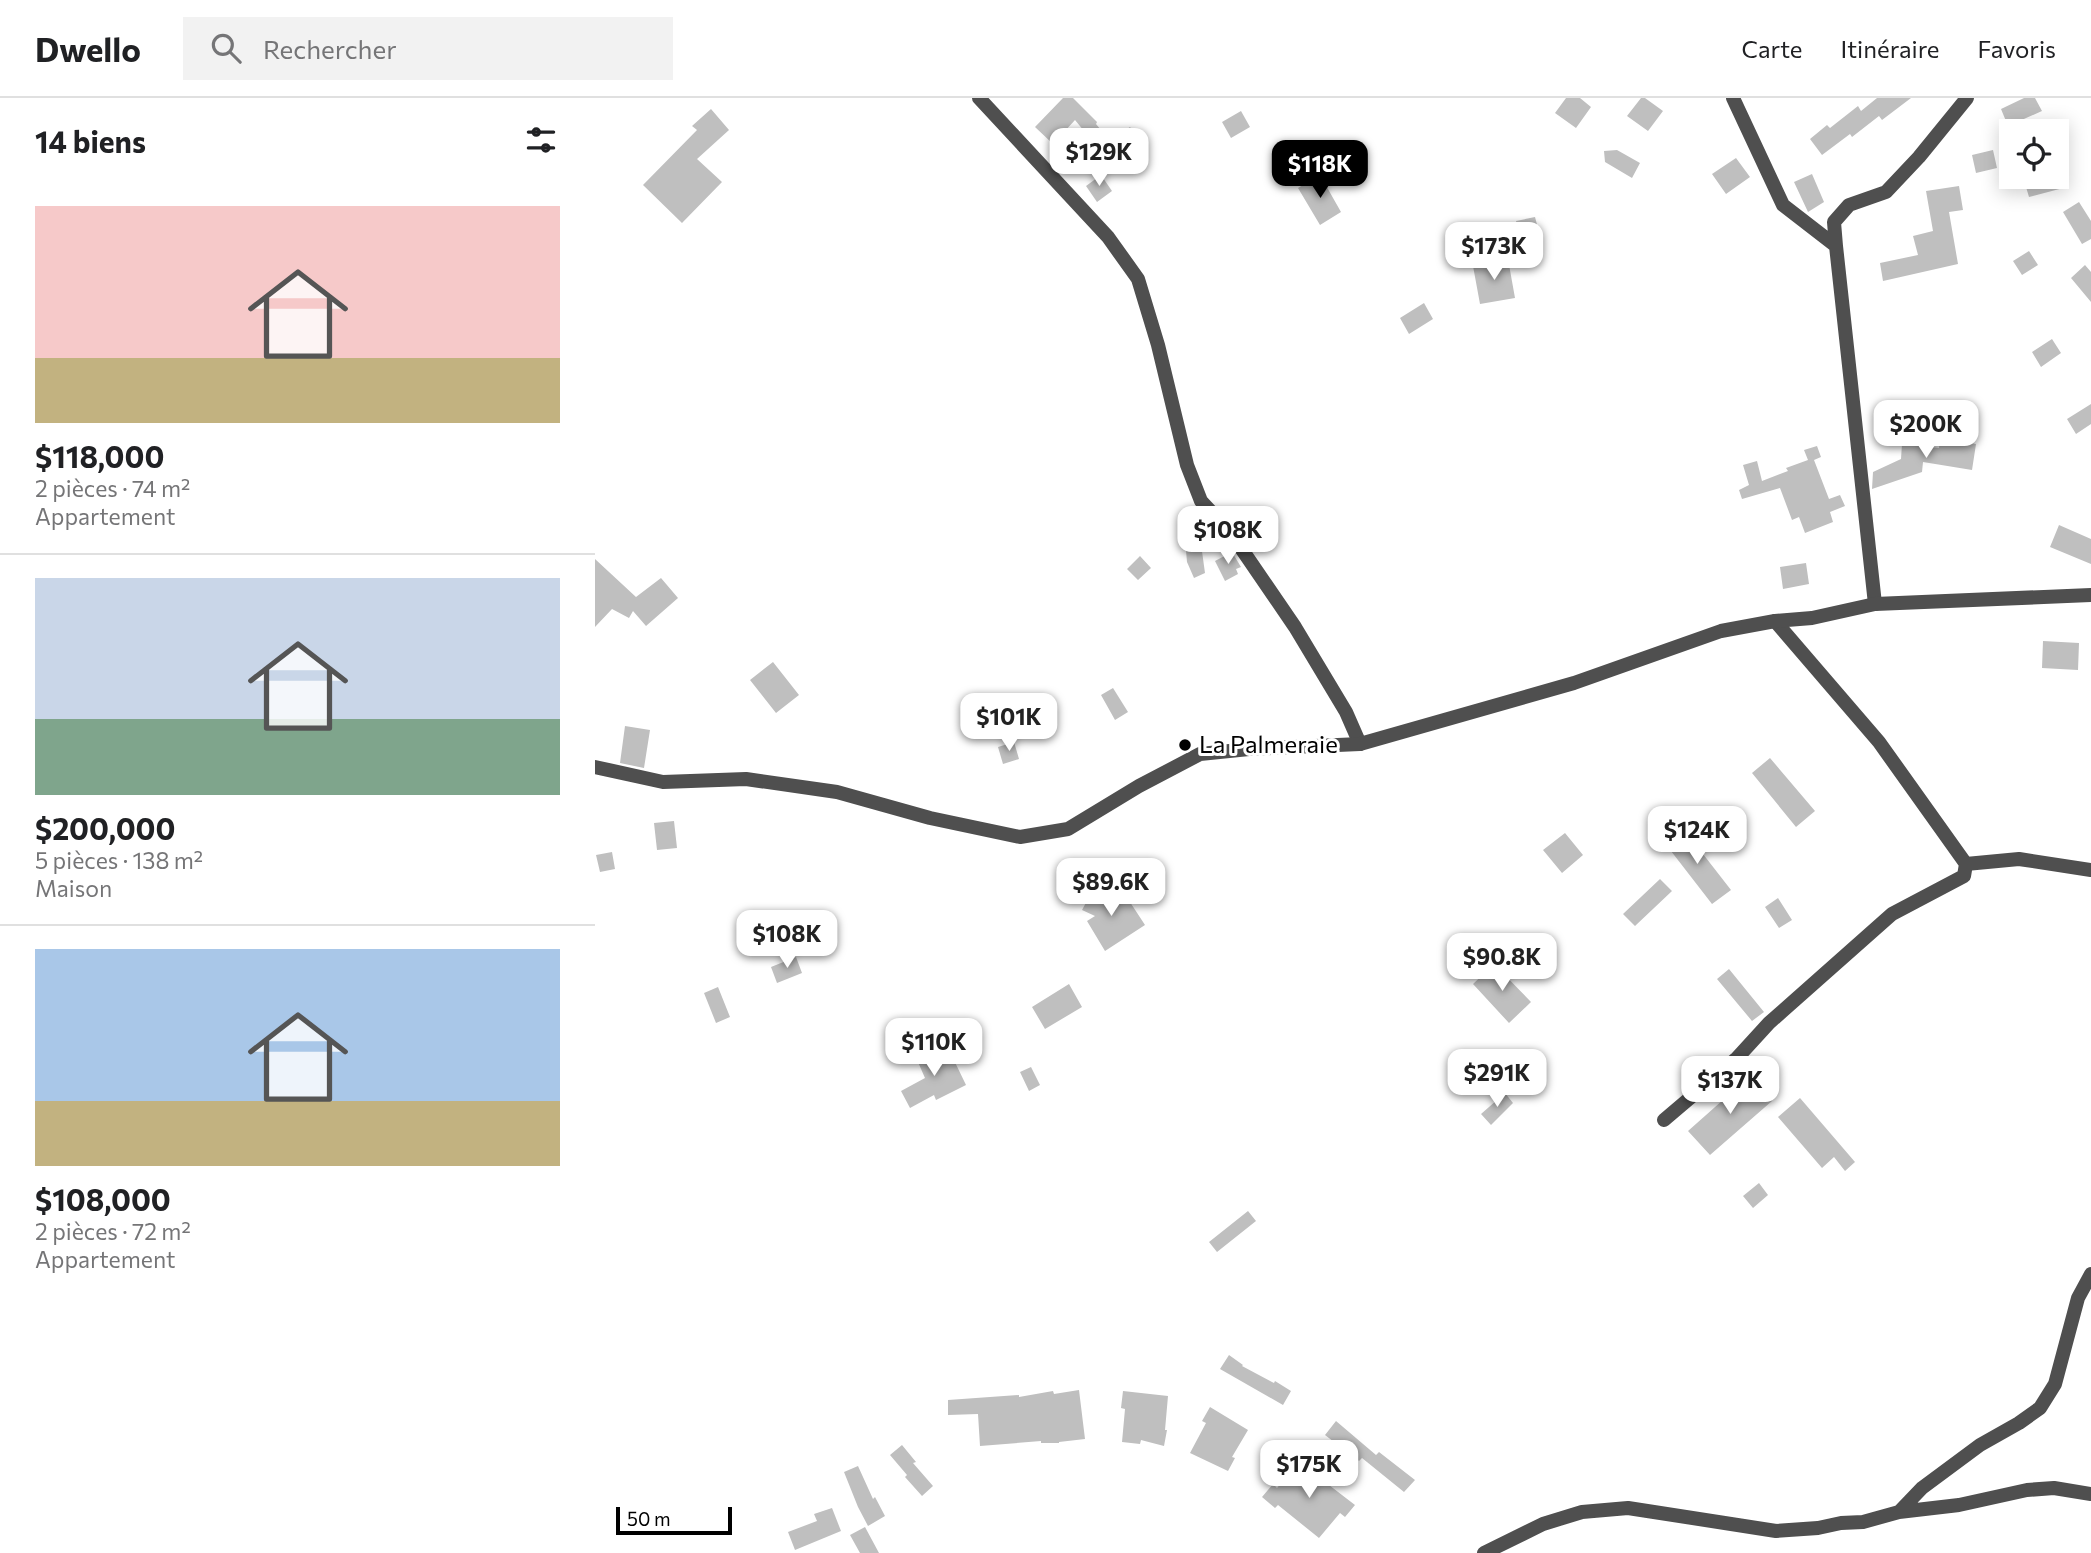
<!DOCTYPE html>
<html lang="fr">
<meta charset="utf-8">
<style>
:root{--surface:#fff;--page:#f2f2f2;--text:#202124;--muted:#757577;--line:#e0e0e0;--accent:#000}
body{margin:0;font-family:Commissioner,sans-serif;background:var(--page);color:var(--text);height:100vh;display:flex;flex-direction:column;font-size:26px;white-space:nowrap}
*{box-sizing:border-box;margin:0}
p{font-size:23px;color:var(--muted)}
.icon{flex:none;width:38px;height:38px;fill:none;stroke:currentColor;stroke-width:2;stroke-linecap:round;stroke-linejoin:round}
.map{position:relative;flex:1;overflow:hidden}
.details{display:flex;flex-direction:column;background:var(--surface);width:595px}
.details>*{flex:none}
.fabs{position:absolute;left:1404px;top:21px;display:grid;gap:14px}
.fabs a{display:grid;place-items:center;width:70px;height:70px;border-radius:0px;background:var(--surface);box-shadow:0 4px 18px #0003;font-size:35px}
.scale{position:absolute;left:21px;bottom:18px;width:116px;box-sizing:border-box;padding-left:7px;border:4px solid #000;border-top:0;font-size:19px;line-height:24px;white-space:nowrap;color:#000;-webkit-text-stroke:5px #fff;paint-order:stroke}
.price{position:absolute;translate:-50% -60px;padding:0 16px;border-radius:14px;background:#fff;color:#222;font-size:23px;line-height:46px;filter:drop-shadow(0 2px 4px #0008)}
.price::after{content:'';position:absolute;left:50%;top:42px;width:21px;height:16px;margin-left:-10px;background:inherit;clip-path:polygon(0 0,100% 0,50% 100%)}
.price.selected{background:var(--accent);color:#fff}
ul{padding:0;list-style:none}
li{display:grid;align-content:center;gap:14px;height:371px;padding:0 35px}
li+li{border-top:2px solid var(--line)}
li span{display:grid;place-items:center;height:217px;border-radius:0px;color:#555}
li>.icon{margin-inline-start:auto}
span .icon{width:126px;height:126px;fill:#fffc;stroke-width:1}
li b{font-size:30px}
h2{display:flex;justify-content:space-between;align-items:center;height:84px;padding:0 35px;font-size:30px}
header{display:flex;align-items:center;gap:42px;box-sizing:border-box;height:98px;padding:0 35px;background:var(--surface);border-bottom:2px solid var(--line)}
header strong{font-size:33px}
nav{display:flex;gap:38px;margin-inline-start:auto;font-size:24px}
.search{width:490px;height:63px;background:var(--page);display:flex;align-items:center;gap:18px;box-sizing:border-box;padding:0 24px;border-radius:0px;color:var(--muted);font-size:26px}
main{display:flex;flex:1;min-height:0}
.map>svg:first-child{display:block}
</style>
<header>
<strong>Dwello</strong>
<div class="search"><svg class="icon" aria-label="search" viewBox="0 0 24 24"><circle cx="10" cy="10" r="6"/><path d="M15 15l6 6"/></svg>Rechercher</div>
<nav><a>Carte</a><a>Itinéraire</a><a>Favoris</a></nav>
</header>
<main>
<section class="details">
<h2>14 biens<svg class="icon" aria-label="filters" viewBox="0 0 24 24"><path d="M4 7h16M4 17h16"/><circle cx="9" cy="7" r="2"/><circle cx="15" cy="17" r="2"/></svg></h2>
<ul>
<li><span style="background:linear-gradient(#f6c9c9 70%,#c2b280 0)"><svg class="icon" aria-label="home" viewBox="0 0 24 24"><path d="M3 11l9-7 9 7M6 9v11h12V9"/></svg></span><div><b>$118,000</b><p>2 pièces · 74 m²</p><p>Appartement</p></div></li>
<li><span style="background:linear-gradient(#c9d6e8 65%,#7fa58c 0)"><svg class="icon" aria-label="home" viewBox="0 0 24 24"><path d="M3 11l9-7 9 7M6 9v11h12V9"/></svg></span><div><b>$200,000</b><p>5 pièces · 138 m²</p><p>Maison</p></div></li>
<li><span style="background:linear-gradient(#a9c7e8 70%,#c2b280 0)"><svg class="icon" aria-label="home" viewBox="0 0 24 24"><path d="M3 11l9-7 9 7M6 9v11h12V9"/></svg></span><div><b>$108,000</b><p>2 pièces · 72 m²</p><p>Appartement</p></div></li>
</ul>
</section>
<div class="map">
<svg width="1496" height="1455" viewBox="0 0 1496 1455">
<rect width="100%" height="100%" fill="#fff"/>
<path fill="#bfbfbf" d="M468 0H478L502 24 501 26 515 43 535 29 545 43 525 59 529 65 514 76 503 59 508 56 480 22 458 46 440 29Z
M971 0H985L996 9 981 30 960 15Z
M1046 0H1050L1068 13 1053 33 1032 18Z
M1282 0H1316L1287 22 1284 18 1257 39 1255 36 1227 57 1215 41 1232 27 1235 30 1263 8 1266 13Z
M1429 0H1440L1447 13 1413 28 1406 11Z
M116 11 134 32 102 61 127 84 87 125 48 87 102 32 97 28Z
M646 13 655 29 636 40 627 24Z
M1022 52 1045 65 1037 80 1010 64 1009 53Z
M1398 52 1402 70 1381 75 1377 57Z
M1141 60 1155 79 1131 96 1117 76Z
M1217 76 1229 104 1213 114 1199 84Z
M506 77 517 93 502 104 491 88Z
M725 77 746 114 725 127 703 90Z
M1428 79H1469L1472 89 1434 99Z
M1364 88 1368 112 1354 114 1363 166 1288 183 1285 165 1323 157 1318 138 1338 133 1331 93Z
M1484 104 1496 123V141L1487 146 1468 114Z
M940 119 945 138 926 142 921 123Z
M1434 153 1443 167 1427 177 1418 163Z
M913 161 920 200 885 206 878 168Z
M1490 167 1496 174V204L1476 180Z
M829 205 838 221 814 236 805 220Z
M1457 241 1466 255 1446 269 1437 254Z
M1496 306V326L1481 336 1472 321Z
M1345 340 1381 346 1377 372 1328 364 1327 374 1277 391 1278 374 1306 361 1307 346 1344 350Z
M1222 348 1226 359 1219 362 1234 401 1245 397 1250 408 1235 414 1238 424 1210 435 1204 419 1197 422 1185 390 1147 401 1144 392 1154 387 1148 367 1162 363 1167 383 1193 373 1191 370 1213 362 1209 352Z
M1464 427 1496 441V466L1455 449Z
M605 439 610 475 599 480 592 464 590 441Z
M637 454 646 469 641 471 643 476 630 483 620 463Z
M545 458 556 470 543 482 532 471Z
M0 461 41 499 66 480 83 500 51 528 38 513 34 520 17 511 0 529Z
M1211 465 1214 486 1188 491 1185 469Z
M1448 543 1484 545 1483 572 1447 570Z
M178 564 204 597 181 615 155 582Z
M518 590 533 614 520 622 506 597Z
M30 628 55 632 49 670 25 665Z
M419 644 424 661 408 666 403 649Z
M1175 660 1220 713 1201 729 1157 675Z
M79 723 82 750 62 752 59 725Z
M1087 729 1136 792 1117 806 1069 744Z
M970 735 988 757 967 775 948 752Z
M17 754 20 771 5 774 1 757Z
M1065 781 1077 793 1040 828 1028 816Z
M500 788 525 802 531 798 550 827 510 853 492 823 500 818 487 812Z
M1183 800 1197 822 1184 830 1170 809Z
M201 859 207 875 182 885 176 869Z
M899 866 936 904 914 925 878 886Z
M1134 871 1169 914 1157 923 1122 881Z
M474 886 487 909 450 931 437 909Z
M123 889 135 919 121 925 109 895Z
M338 947 345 962 356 956 371 987 341 1002 339 997 315 1010 306 993 330 980 319 955Z
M436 969 445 987 434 993 425 974Z
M1155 978 1177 1003 1115 1057 1093 1033Z
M910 995 918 1005 896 1027 886 1016Z
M1205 1000 1260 1064 1250 1073 1239 1059 1227 1070 1183 1019Z
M1164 1085 1173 1097 1158 1110 1148 1098Z
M653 1113 661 1123 622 1154 614 1144Z
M634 1257 648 1267 647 1268 679 1285 680 1283 696 1293 688 1307 625 1271Z
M484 1292 490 1341 464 1344V1345H446V1343L385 1348 383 1316 353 1317V1302L424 1297V1299L458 1293 459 1296Z
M528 1293 573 1298 570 1332H572L569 1348 546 1342 545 1346 527 1344 530 1311 526 1310Z
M615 1309 653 1332 637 1359 640 1360 633 1373 595 1355 611 1325 607 1323Z
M741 1323 781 1357 784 1354 820 1382 809 1394 767 1360 764 1363 744 1345 743 1347 730 1337Z
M307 1347 321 1364 318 1365 338 1388 327 1398 310 1379 312 1377 295 1357Z
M704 1364 760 1407 750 1419 745 1415 724 1440 683 1407 680 1410 667 1399 678 1386 682 1390Z
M263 1368 278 1401 280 1399 290 1418 273 1428 263 1409 249 1374Z
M237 1410 246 1433 200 1452 193 1434 222 1423 219 1416Z
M270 1429 284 1455H265L255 1437Z"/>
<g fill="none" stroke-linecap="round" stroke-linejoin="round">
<path stroke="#4f4f4f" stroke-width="14" d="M384 0 513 139 543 181 563 247 592 367 606 403 635 434 700 529 751 614 765 646
M1138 0 1188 107 1241 148 1280 506
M1241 148 1239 124 1254 107 1291 94 1324 59 1372 0
M1371 766 1424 761 1496 772
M1069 1022 1142 960 1174 925 1297 816 1369 778 1371 766 1284 644 1180 523
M1304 1414 1327 1390 1385 1347 1424 1325 1445 1310 1460 1286 1483 1200 1496 1176
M889 1455 948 1426 987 1414 1033 1410 1181 1433 1223 1430 1246 1425 1268 1424 1304 1414 1364 1407 1432 1392 1459 1390 1496 1396"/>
<path stroke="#4f4f4f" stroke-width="14" d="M0 669 68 684 151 681 242 694 335 720 425 739 473 731 544 688 605 656 654 651 765 646 979 585 1126 533 1180 523 1217 520 1280 506 1496 497"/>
</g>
<circle fill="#000" stroke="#fff" stroke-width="2.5" cx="590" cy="647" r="7"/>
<g text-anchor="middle" stroke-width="6" stroke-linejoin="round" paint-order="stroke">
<g font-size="24" fill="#000" stroke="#fff" text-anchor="start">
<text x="604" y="655">La Palmeraie</text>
</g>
</g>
</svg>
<div class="fabs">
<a><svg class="icon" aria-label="locate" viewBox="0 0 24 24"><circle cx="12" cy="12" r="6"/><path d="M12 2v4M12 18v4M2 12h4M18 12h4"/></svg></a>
</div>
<div class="scale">50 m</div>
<b class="price" style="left:504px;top:90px">$129K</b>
<b class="price selected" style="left:725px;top:102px">$118K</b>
<b class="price" style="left:899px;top:184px">$173K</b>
<b class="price" style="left:1331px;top:362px">$200K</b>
<b class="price" style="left:633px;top:468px">$108K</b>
<b class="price" style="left:414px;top:655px">$101K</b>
<b class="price" style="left:1102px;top:768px">$124K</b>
<b class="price" style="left:516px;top:820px">$89.6K</b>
<b class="price" style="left:192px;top:872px">$108K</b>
<b class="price" style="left:907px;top:895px">$90.8K</b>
<b class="price" style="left:339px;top:980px">$110K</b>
<b class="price" style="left:902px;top:1011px">$291K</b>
<b class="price" style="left:1135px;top:1018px">$137K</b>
<b class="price" style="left:714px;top:1402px">$175K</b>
</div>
</main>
